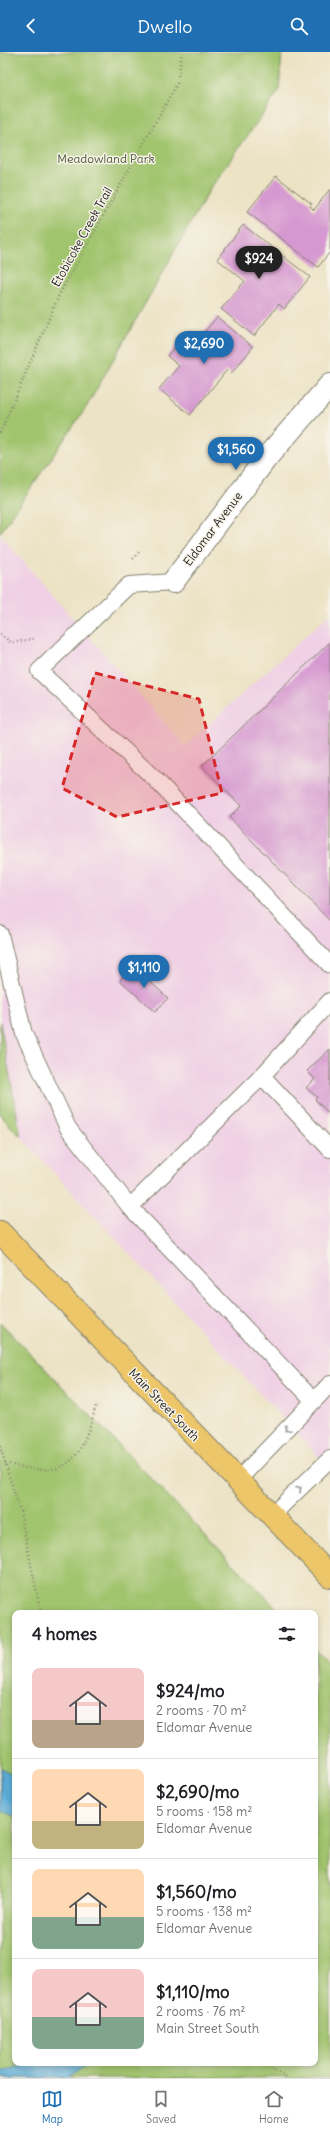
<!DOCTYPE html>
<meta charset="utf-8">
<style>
:root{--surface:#fff;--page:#f6f6f6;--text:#202124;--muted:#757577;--line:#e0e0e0;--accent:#1f6fb2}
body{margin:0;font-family:Delius,sans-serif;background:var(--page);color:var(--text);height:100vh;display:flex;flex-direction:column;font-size:15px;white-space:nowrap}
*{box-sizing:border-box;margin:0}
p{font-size:13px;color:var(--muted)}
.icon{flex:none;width:22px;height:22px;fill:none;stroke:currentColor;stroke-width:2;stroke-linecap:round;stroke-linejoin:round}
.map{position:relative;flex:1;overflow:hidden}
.side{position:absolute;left:12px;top:1558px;width:306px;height:456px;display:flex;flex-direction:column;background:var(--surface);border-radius:8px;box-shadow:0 2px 6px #0003}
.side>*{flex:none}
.price{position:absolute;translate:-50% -34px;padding:0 9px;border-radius:14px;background:var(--accent);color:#fff;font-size:13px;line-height:26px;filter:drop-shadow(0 1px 2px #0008)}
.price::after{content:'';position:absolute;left:50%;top:24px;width:12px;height:9px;margin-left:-6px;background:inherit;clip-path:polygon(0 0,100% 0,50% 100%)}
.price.current{background:#222;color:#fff}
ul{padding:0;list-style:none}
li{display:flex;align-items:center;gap:12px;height:100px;padding:0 20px}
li+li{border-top:1px solid var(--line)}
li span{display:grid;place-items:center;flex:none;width:112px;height:80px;border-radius:8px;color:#555}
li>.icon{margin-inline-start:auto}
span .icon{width:48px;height:48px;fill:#fffc;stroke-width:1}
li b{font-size:17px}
h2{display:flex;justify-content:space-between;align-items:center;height:48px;padding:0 20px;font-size:17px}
header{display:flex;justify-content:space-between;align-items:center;height:52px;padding:0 20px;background:var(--accent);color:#fff;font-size:18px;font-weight:600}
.menu{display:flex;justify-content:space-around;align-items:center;height:56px;border-top:1px solid var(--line);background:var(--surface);font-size:11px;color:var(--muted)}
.menu a{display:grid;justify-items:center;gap:2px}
.menu .current{color:var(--accent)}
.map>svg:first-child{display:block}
</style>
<header><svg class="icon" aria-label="back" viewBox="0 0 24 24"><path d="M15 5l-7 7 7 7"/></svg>Dwello<svg class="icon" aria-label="search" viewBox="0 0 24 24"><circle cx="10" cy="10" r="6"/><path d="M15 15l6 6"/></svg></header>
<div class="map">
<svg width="330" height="2026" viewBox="0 0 330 2026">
<rect width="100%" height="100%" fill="#f7f3e8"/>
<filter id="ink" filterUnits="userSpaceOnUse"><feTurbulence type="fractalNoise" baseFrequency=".025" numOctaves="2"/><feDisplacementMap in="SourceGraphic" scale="8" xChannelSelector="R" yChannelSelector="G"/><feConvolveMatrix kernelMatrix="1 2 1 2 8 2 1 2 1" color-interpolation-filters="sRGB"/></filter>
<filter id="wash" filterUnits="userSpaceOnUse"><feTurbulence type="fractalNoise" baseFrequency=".012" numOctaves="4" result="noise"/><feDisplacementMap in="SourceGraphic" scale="16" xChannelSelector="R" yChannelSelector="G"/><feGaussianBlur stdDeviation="0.9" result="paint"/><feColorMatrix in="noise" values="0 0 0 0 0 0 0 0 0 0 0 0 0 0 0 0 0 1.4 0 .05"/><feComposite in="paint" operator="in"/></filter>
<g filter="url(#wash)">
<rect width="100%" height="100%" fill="#ece3c5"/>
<path fill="#f0d0e5" d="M0 483 185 694 330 562V1417L21 1085 0 970Z"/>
<path fill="#a1c46e" stroke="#5e7045" d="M0 0H282L279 39 210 137 87 354 0 481Z
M0 970 21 1085 0 1063Z
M0 1270 281 1561H15V2011H315V1597L330 1612V2026H0Z"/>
<path fill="#5aabd5" stroke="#3b6478" d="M0 1716 15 1723V1764L0 1759Z
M32 2011H89L68 2026H0V2020Z"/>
<g id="blocks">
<path fill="#d698d0" d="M276 124 312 152 310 154 314 158 330 137V200L318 215 247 160Z
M243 173 310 225 284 257 279 252 254 284 221 257 245 229 217 207Z
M217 265 253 295 231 322 227 318 190 363 159 337 179 314 167 304 178 291 188 299Z
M330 590V869L229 765 241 754 202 714Z
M133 914 168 946 155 960 120 928Z
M330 997V1063L315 1047 317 1045 306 1036 315 1027 307 1019Z"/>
</g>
</g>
<g filter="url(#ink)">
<use href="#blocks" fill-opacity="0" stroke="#848070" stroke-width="1"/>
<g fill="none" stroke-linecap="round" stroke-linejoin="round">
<defs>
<path id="service" d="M173 530 129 533 39 619 156 728 330 913
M0 882 24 982 68 1076 130 1155 262 1024
M330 949 262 1024 330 1097
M130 1155 314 1349
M237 1429 330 1332
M271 1464 330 1407"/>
<path id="minor" d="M173 530 267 405 330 333"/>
<path id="primary" d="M0 1180 330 1524"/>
</defs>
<use href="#service" stroke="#848070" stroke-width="18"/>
<use href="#minor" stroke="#848070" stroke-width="24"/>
<use href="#primary" stroke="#848070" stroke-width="24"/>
<path stroke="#848070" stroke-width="2.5" stroke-dasharray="1 3" stroke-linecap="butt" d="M0 381 59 243 177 32 182 0
M133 507 140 499
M0 582 12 591 36 586
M0 1394 20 1459 41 1561
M5 1411C68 1428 79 1413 96 1354
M261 2011 287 2026"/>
<use href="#service" stroke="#fff" stroke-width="16"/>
<use href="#minor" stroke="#fff" stroke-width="22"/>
<use href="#primary" stroke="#ecc669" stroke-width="22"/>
</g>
<defs><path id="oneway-chevron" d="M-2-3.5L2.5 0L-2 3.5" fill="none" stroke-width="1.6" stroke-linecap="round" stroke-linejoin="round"/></defs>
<g stroke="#999">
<use href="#oneway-chevron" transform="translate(287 1377) rotate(134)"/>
<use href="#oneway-chevron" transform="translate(299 1437) rotate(-44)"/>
</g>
</g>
<path fill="#d62828" fill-opacity="0.2" stroke="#d62828" stroke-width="3" stroke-dasharray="8 5" stroke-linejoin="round" d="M95 621 199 647 222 741 117 765 62 736Z"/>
<g text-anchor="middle" stroke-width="3" stroke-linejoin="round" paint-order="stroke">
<g font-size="12" fill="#4b5739" stroke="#f7f3e8">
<text x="106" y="111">Meadowland Park</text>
</g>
<g font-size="12" fill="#1c1c1c" stroke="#f7f3e8">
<text transform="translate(82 185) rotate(-61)" y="4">Etobicoke Creek Trail</text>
<text transform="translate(213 477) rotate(-53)" y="4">Eldomar Avenue</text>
<text transform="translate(164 1353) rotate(46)" y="4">Main Street South</text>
</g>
</g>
</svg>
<b class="price current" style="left:259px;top:228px">$924</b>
<b class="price" style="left:204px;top:313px">$2,690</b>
<b class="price" style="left:236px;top:419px">$1,560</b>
<b class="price" style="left:144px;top:937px">$1,110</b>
<section class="side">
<h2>4 homes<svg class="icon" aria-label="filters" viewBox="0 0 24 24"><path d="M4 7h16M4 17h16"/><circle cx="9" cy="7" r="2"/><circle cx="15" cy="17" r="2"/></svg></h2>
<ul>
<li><span style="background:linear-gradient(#f6c9c9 65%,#b9a48a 0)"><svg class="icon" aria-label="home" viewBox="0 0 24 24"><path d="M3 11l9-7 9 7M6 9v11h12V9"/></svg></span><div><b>$924/mo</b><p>2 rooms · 70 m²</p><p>Eldomar Avenue</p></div></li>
<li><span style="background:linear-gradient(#ffd9b3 65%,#c2b280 0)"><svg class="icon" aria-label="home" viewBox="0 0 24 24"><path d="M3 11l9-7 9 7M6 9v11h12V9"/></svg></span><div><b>$2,690/mo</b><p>5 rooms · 158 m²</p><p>Eldomar Avenue</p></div></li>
<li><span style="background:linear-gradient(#ffd9b3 60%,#7fa58c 0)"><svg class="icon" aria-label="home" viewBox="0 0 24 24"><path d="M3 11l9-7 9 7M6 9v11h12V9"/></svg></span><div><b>$1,560/mo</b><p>5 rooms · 138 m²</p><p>Eldomar Avenue</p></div></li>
<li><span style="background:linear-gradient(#f6c9c9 60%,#7fa58c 0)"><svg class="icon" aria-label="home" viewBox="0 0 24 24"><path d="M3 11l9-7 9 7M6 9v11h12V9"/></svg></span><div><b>$1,110/mo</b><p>2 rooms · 76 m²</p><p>Main Street South</p></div></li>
</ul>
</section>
</div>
<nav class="menu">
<a class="current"><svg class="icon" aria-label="map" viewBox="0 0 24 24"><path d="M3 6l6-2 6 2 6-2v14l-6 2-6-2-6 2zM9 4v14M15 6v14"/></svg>Map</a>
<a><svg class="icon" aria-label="saved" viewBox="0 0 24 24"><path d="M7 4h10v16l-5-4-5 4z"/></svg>Saved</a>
<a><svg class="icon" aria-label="home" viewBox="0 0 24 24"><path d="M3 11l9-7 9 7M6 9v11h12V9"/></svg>Home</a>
</nav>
